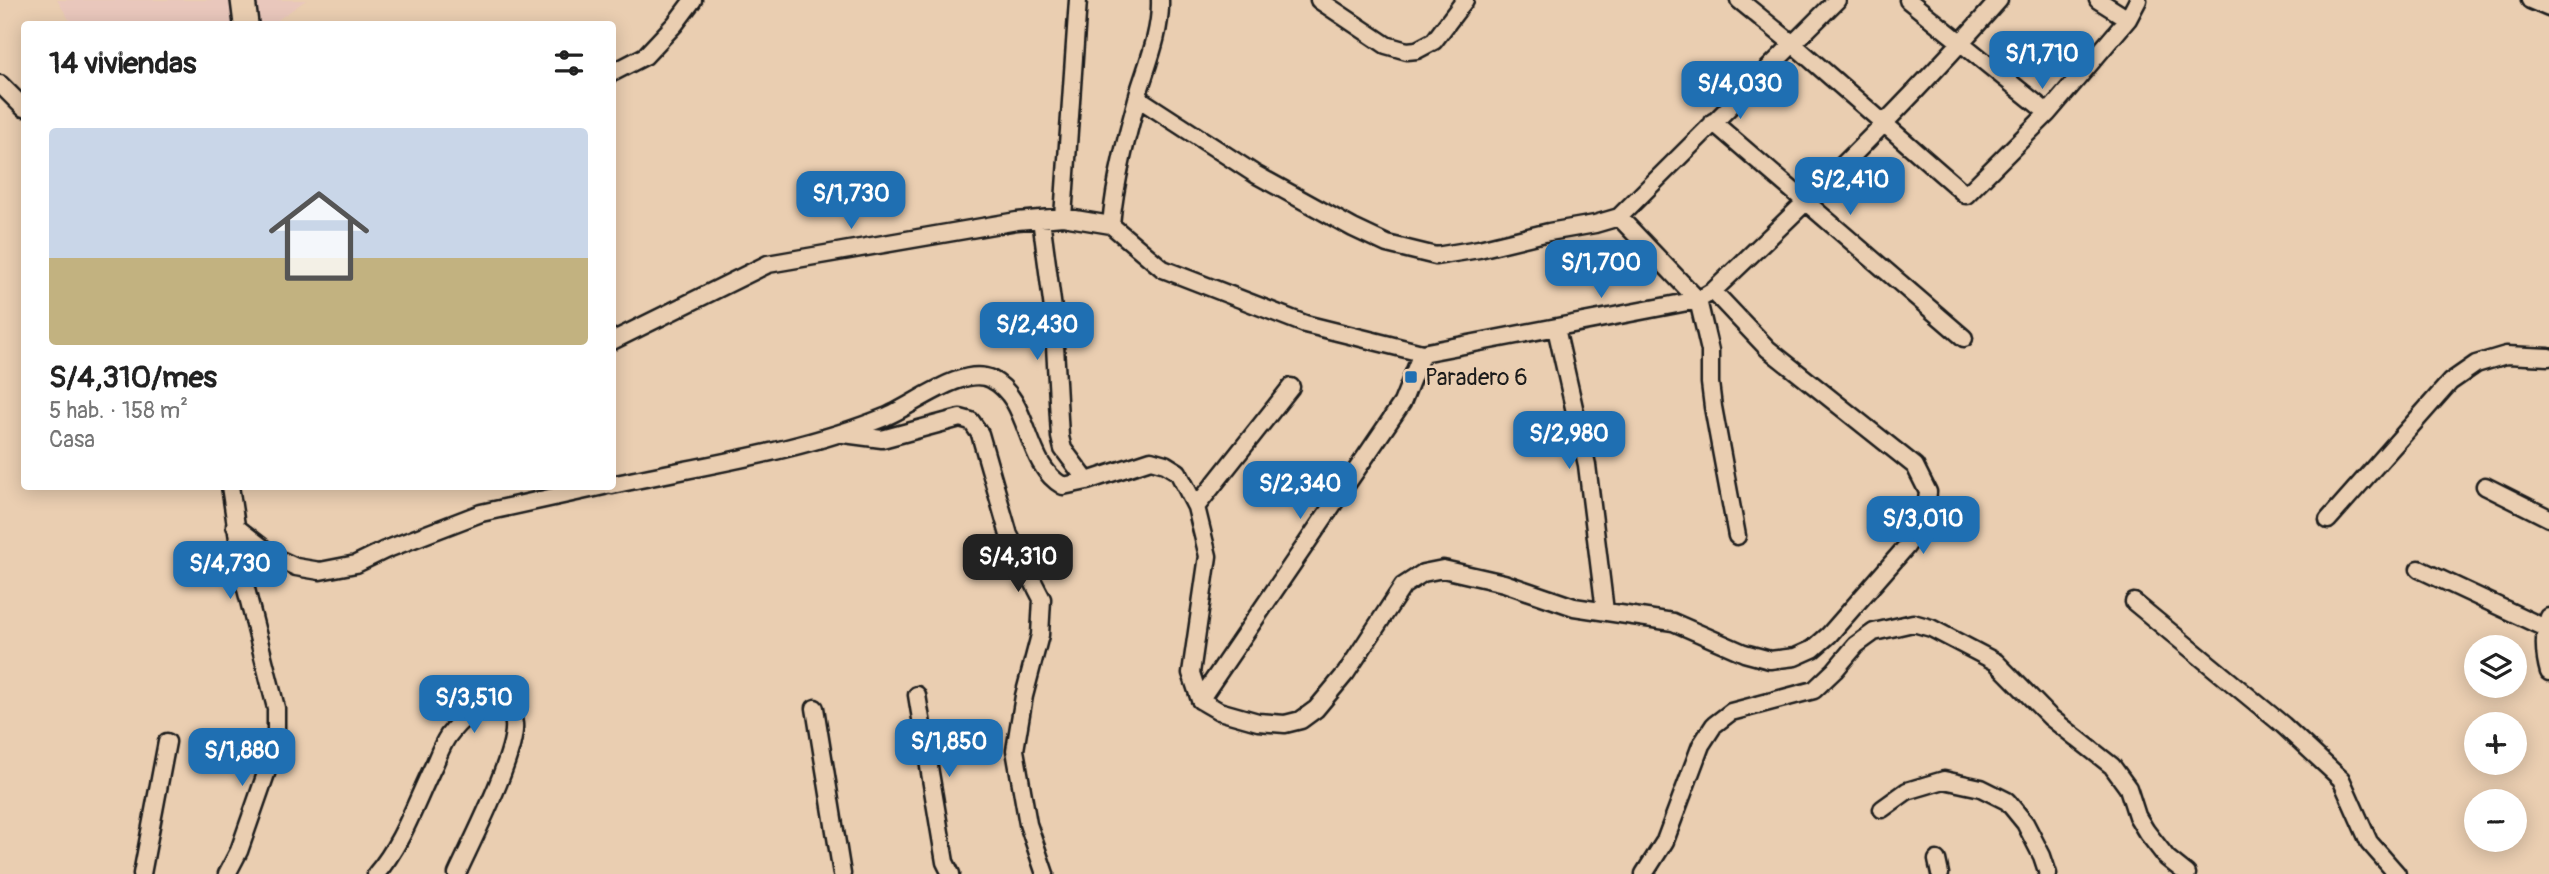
<!DOCTYPE html>
<html lang="es">
<meta charset="utf-8">
<style>
:root{--surface:#fff;--page:#f2f2f2;--text:#222;--muted:#767676;--accent:#1f6fb2}
body{margin:0;font-family:Pangolin,sans-serif;background:var(--page);color:var(--text);height:100vh;display:flex;flex-direction:column;font-size:26px;white-space:nowrap}
*{box-sizing:border-box;margin:0}
p{font-size:23px;color:var(--muted)}
.icon{flex:none;width:38px;height:38px;fill:none;stroke:currentColor;stroke-width:2;stroke-linecap:round;stroke-linejoin:round}
.map{position:relative;flex:1;overflow:hidden}
.side{position:absolute;left:21px;top:21px;width:595px;height:469px;display:flex;flex-direction:column;background:var(--surface);border-radius:7px;box-shadow:0 4px 18px #0003}
.side>*{flex:none}
.controls{position:absolute;left:2464px;top:635px;display:grid;gap:14px}
.controls a{display:grid;place-items:center;width:63px;height:63px;border-radius:50%;background:var(--surface);box-shadow:0 4px 18px #0003;font-size:35px}
.price{position:absolute;translate:-50% -60px;padding:0 16px;border-radius:14px;background:var(--accent);color:#fff;font-size:23px;line-height:46px;filter:drop-shadow(0 2px 4px #0008)}
.price::after{content:'';position:absolute;left:50%;top:42px;width:21px;height:16px;margin-left:-10px;background:inherit;clip-path:polygon(0 0,100% 0,50% 100%)}
.price.selected{background:#222;color:#fff}
ul{padding:0;list-style:none}
li{display:grid;align-content:center;gap:14px;height:371px;padding:0 28px}
li span{display:grid;place-items:center;height:217px;border-radius:7px;color:#555}
li>.icon{margin-inline-start:auto}
span .icon{width:126px;height:126px;fill:#fffc;stroke-width:1}
li b{font-size:30px}
h2{display:flex;justify-content:space-between;align-items:center;height:84px;padding:0 28px;font-size:30px}
.map>svg:first-child{display:block}
</style>
<div class="map">
<svg width="2549" height="874" viewBox="0 0 2549 874">
<rect width="100%" height="100%" fill="#eaceb1"/>
<filter id="ink" filterUnits="userSpaceOnUse"><feTurbulence type="fractalNoise" baseFrequency=".0143" numOctaves="2"/><feDisplacementMap in="SourceGraphic" scale="14" xChannelSelector="R" yChannelSelector="G"/><feConvolveMatrix kernelMatrix="1 2 1 2 8 2 1 2 1" color-interpolation-filters="sRGB"/></filter>
<g filter="url(#ink)">
<path fill="#e9c7bc" d="M57 0H306L279 19 277 24H72Z"/>
<g fill="none" stroke-linecap="round" stroke-linejoin="round">
<defs>
<path id="street" d="M1319 0 1386 45 1407 51 1417 50 1434 41 1465 0
M1739 0 1793 44 1966 195 2048 113 2128 19 2138 0
M1908 0 2048 113
M2098 0 2128 19
M2530 0 2549 8
M612 73 645 56 675 24 693 0
M0 84 24 108
M1138 98 1255 174 1353 228 1387 244 1436 256 1479 249 1549 232 1595 224 1619 217 1698 300 1710 351V383L1713 407 1737 536
M1713 122 1964 338
M1063 217 1078 0
M1619 217 1837 0
M1041 219 1053 309 1060 437 1063 449 1087 481
M1111 225C1115 179 1128 132 1140 88 1149 60 1161 30 1160 0
M1556 328 1587 465 1605 611
M612 341 768 264 1017 221 1063 217 1111 225 1163 269 1305 324 1422 353 1698 300 1713 291C1812 197 1909 102 1999 0
M844 434 882 439 960 418 971 421 980 434 1009 535 1042 599 1040 635 1024 696 1015 750 1028 824 1045 874
M612 485C703 465 799 452 885 417 913 406 963 365 991 379 1032 400 1023 463 1063 486L1087 481 1151 460 1165 464 1178 472 1196 507 1208 556 1191 673 1200 700 1219 711 1258 722 1285 724 1301 720 1316 709 1346 673 1403 586 1423 573 1443 569 1504 583 1574 607 1673 622 1744 653 1770 660 1795 657 1813 649 1829 635 1906 547 1925 518 1928 492 1915 466 1768 349 1713 291
M2485 486 2549 518
M1196 507 1291 387
M2328 520 2450 382 2476 364 2506 355 2549 357
M235 526 276 558 296 567 320 571 356 564 385 550 481 513 604 486
M2419 569 2545 628
M2134 602 2283 725 2341 779 2369 842 2397 874
M2549 617C2543 634 2544 655 2549 672
M917 695 945 862 951 874
M1200 700 1402 403 1422 353
M815 708 842 874
M1882 809 1907 791 1944 780 1981 788 2007 801 2025 823 2042 856 2048 874
M1937 860 1940 874
M142 874 167 742
M227 874 239 851 276 745V708L245 585 230 486
M376 874C403 843 416 801 434 765 438 756 442 745 448 736 458 723 472 707 491 707 502 707 513 711 514 724 517 754 471 843 457 874
M1644 874 1665 841 1701 745 1714 725 1731 712 1814 690 1835 670 1856 645 1874 632 1913 623 1931 628 1996 662 2050 717 2112 766 2128 788 2137 816 2146 831 2167 858 2187 874"/>
<path id="secondary" d="M243 0 246 24"/>
</defs>
<use href="#street" stroke="#1c1c1c" stroke-width="21"/>
<use href="#secondary" stroke="#1c1c1c" stroke-width="28"/>
<use href="#street" stroke="#eaceb1" stroke-width="16"/>
<use href="#secondary" stroke="#eaceb1" stroke-width="23"/>
</g>
</g>
<rect fill="#1f6fb2" stroke="#eaceb1" stroke-width="2.5" x="1404" y="370" width="14" height="14" rx="3.5"/>
<g text-anchor="middle" stroke-width="5" stroke-linejoin="round" paint-order="stroke">
<g font-size="23" fill="#1c1c1c" stroke="#eaceb1" text-anchor="start">
<text x="1425" y="385">Paradero 6</text>
</g>
</g>
</svg>
<div class="controls">
<a><svg class="icon" aria-label="layers" viewBox="0 0 24 24"><path d="M12 4l9 5-9 5-9-5zM3 14l9 5 9-5"/></svg></a>
<a>+</a>
<a>−</a>
</div>
<b class="price" style="left:2042px;top:91px">S/1,710</b>
<b class="price" style="left:1740px;top:121px">S/4,030</b>
<b class="price" style="left:1850px;top:217px">S/2,410</b>
<b class="price" style="left:851px;top:231px">S/1,730</b>
<b class="price" style="left:1601px;top:300px">S/1,700</b>
<b class="price" style="left:1037px;top:362px">S/2,430</b>
<b class="price" style="left:1569px;top:471px">S/2,980</b>
<b class="price" style="left:1300px;top:521px">S/2,340</b>
<b class="price" style="left:1923px;top:556px">S/3,010</b>
<b class="price selected" style="left:1018px;top:594px">S/4,310</b>
<b class="price" style="left:230px;top:601px">S/4,730</b>
<b class="price" style="left:474px;top:735px">S/3,510</b>
<b class="price" style="left:949px;top:779px">S/1,850</b>
<b class="price" style="left:242px;top:788px">S/1,880</b>
<section class="side">
<h2>14 viviendas<svg class="icon" aria-label="filters" viewBox="0 0 24 24"><path d="M4 7h16M4 17h16"/><circle cx="9" cy="7" r="2"/><circle cx="15" cy="17" r="2"/></svg></h2>
<ul>
<li><span style="background:linear-gradient(#c9d6e8 60%,#c2b280 0)"><svg class="icon" aria-label="home" viewBox="0 0 24 24"><path d="M3 11l9-7 9 7M6 9v11h12V9"/></svg></span><div><b>S/4,310/mes</b><p>5 hab. · 158 m²</p><p>Casa</p></div></li>
</ul>
</section>
</div>
